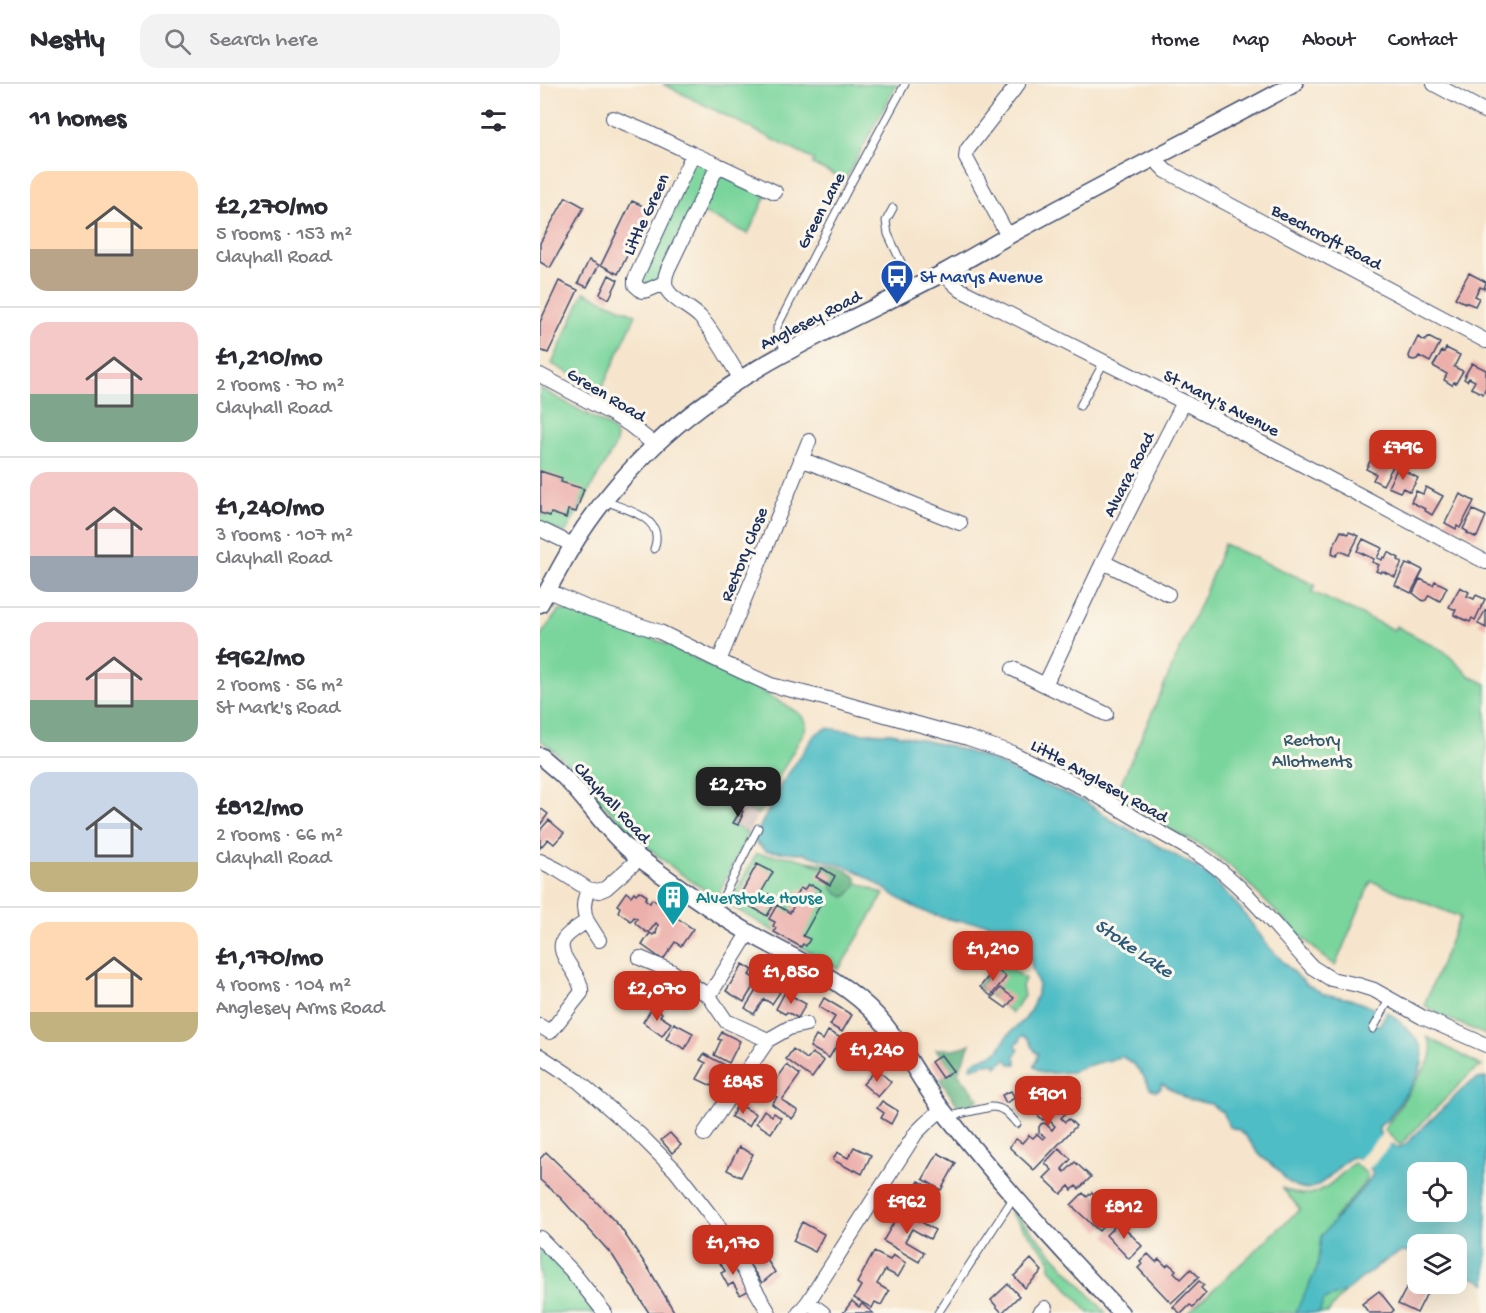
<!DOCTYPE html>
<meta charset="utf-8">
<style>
:root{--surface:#fff;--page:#f2f2f3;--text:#2b2b33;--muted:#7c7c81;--line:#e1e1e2;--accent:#c8321e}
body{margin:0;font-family:"Gochi Hand",sans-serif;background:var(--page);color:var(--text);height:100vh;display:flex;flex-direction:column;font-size:22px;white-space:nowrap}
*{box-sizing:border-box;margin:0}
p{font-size:20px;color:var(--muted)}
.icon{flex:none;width:33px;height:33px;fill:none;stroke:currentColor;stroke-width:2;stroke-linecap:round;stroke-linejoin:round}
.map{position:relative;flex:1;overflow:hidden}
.sheet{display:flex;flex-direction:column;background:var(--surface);width:540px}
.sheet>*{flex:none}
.fabs{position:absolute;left:867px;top:1078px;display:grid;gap:12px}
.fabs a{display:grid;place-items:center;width:60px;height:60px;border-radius:12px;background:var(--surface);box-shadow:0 6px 24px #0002;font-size:30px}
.price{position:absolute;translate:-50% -51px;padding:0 14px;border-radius:12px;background:var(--accent);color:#fff;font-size:20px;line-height:39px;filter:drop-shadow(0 2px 3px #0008)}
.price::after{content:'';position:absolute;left:50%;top:36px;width:18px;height:14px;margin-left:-9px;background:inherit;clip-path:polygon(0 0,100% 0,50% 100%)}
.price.on{background:#222;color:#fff}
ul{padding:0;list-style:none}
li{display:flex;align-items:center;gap:18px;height:150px;padding:0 30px}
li+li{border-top:2px solid var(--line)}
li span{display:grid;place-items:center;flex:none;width:168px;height:120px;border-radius:18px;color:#555}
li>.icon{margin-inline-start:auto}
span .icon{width:72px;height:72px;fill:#fffc;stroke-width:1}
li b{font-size:26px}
h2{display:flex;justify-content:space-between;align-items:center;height:72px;padding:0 30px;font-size:26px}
header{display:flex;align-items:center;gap:36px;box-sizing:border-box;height:84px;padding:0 30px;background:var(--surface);border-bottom:2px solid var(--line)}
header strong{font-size:28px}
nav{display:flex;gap:33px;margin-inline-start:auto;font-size:21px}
.search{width:420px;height:54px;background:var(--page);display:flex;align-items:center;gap:15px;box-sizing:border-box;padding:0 21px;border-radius:18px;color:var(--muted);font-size:22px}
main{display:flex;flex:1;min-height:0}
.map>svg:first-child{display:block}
</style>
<header>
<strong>Nestly</strong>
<div class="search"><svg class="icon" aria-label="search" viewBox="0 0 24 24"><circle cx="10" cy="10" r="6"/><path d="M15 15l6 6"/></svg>Search here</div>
<nav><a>Home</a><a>Map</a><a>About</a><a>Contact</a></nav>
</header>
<main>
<section class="sheet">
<h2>11 homes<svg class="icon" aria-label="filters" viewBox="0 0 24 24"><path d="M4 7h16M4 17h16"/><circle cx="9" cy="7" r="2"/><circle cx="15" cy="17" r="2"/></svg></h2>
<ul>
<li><span style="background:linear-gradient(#ffd9b3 65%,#b9a48a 0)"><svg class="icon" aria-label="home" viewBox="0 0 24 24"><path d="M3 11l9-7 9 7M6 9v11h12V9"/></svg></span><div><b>£2,270/mo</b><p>5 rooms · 153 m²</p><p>Clayhall Road</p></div></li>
<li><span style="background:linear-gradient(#f6c9c9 60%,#7fa58c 0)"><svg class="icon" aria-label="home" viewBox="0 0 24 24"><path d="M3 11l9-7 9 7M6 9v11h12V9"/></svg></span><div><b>£1,210/mo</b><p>2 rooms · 70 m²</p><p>Clayhall Road</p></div></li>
<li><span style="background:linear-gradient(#f6c9c9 70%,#9aa5b1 0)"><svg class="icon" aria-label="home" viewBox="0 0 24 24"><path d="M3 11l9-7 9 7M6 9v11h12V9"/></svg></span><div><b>£1,240/mo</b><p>3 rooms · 107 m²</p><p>Clayhall Road</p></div></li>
<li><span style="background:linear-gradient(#f6c9c9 65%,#7fa58c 0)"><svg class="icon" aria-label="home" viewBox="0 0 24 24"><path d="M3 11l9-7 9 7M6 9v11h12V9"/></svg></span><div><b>£962/mo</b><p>2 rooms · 56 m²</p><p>St Mark's Road</p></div></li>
<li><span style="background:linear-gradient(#c9d6e8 75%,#c2b280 0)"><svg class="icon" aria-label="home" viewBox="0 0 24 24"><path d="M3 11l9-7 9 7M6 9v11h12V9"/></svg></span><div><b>£812/mo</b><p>2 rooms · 66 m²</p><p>Clayhall Road</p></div></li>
<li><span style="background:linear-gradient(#ffd9b3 75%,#c2b280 0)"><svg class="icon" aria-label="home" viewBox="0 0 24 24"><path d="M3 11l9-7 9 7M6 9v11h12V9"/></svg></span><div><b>£1,170/mo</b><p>4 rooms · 104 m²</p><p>Anglesey Arms Road</p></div></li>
</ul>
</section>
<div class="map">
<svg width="946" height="1229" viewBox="0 0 946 1229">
<rect width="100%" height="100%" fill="#fbf7ec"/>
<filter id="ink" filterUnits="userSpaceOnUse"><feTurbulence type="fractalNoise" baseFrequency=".0167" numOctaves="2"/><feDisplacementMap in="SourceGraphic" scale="12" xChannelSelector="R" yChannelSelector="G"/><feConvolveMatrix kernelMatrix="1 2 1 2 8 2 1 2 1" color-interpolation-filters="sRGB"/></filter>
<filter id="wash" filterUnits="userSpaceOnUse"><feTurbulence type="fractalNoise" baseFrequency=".008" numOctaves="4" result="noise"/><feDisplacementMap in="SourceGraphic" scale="24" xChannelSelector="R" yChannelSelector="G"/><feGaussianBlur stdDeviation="1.35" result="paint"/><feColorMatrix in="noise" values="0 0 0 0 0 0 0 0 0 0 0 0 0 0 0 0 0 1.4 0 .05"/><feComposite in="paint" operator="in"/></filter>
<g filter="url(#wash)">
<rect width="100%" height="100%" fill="#f6e5cc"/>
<path fill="#d1bfbe" d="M201 722 218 730 208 749 192 741Z"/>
<path fill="#7ad59c" stroke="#4a827d" stroke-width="1.5" d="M123 0H357L305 96 272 80 274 76Z
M153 70 229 105 208 150 157 126 130 179 110 206 95 195Z
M44 208 96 231 61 306 12 280Z
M0 304 68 342C75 347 78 354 75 362L25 449 0 440V430L10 432 22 395 0 387Z
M684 460 775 501 772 508 854 546 856 542 904 567 930 592 946 600V951L900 931 884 921 920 833 831 797 795 882C767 860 743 835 718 810 706 798 695 785 681 775 648 749 606 741 577 708L667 504Z
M19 526 27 527 122 558 222 607 260 630 266 638V642L264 648 218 730 201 722 192 741 208 749 177 813C132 788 94 753 59 716 40 696 23 671 0 656V552Z
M308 647 321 649H351L413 663 451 676 481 691 546 718 570 735 658 784 673 796 700 824 728 862 748 883 767 901 784 910 810 915 836 925 838 927 833 939 839 942 847 928C856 934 864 941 871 949 896 976 875 995 858 1018 855 1023 852 1029 849 1034 846 1037 841 1039 839 1043 836 1050 854 1065 860 1063 862 1063 866 1060 868 1058L928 1000 937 995 946 994 862 1076 831 1053 838 942 249 758 460 840 580 971 594 977 620 996 818 1063 878 1128H894L946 1199 917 1186 916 1161H878L877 1170C871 1169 865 1167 859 1169 853 1171 848 1175 843 1179 822 1193 802 1208 788 1229H648L760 1125 742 1104C777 1121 789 1100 814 1079L827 1090V1096L793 1136 829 1097 833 1089C829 1081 821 1075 812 1073 797 1081 788 1099 771 1104 761 1107 749 1100 743 1092 739 1088 741 1088 737 1085 731 1079 724 1076 719 1070 709 1059 706 1045 689 1043L683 1027H680L671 1020 647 1015 623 1000H621V1004L616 1007 610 1004 603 991 596 983 594 980 581 972 572 976 560 978 543 983 532 988 503 989 494 983V981L497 976 498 969H496L494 965 491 962C491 958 488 953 483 952L480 954V957L476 959V962L479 965 475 971 476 980H470L469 978 466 975 456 983V979L444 980 432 984 431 983 432 980 436 977 453 970 459 966 468 951 486 934 493 921 497 910 498 899 492 884 491 877 481 866 473 863 459 846 451 841 445 839 418 837 404 834 383 827 363 817 324 791 310 784 262 769 226 767 215 758 223 736Z
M216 770 252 773 267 777 344 810 299 885 189 821Z
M460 875 485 895 482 902 484 912 472 929 438 902Z
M887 953 942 982 932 988 924 996 860 1061 844 1046 891 974C893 966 891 960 887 953Z
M470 1129H475L566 1229H549L510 1184V1175Z
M0 1162 19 1181 57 1229H0Z"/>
<path fill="#63b684" stroke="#3f7271" stroke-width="1.5" d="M267 777C283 779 307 782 317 795 317 802 311 810 305 813 287 808 291 793 281 784 278 781 271 779 267 777Z
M430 960 418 989 439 1015 423 1029 400 996 412 987 396 965C408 965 419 966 430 960Z"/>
<path fill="#4fbdc5" stroke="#357692" stroke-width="1.5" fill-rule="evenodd" d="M287 644 321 649H351L413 663 451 676 481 691 546 718 570 735 658 784 673 796 700 824 728 862 748 883 767 901 784 910 810 915 836 925 838 927 833 939 839 942 847 928C856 934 864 941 872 950 876 954 880 959 882 965 888 986 858 1018 848 1036 844 1038 837 1042 839 1047 839 1051 854 1064 859 1064 862 1063 865 1060 868 1058L928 1000 937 995 946 994V1199L917 1186 916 1161H878L877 1170C873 1169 868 1168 864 1168 847 1170 820 1197 806 1207 799 1212 791 1212 784 1216L779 1229H755L777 1185 781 1152 829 1097 833 1089C829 1081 821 1075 812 1073 797 1081 788 1099 771 1104 761 1107 749 1100 743 1092 739 1088 741 1088 737 1085 731 1079 724 1076 719 1070 709 1059 706 1045 689 1043L683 1027H680L671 1020 647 1015 623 1000H621V1004L616 1007 610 1004 603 991 596 983 594 980 581 972 572 976 560 978 543 983 532 988 503 989 494 983V981L497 976 498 969H496L494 965 491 962C491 958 488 953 483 952L480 954V957L476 959V962L479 965 475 971 476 980H470L469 978 466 975 456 983V979L444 980 432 984 431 983 432 980 436 977 453 970 459 966 468 951 486 934 493 921 497 910 498 899 492 884 491 877 481 866 473 863 459 846 451 841 445 839 418 837 404 834 383 827 363 817 324 791 310 784 262 769 226 767 214 755 242 699 274 652 279 648ZM878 1089H916V1128H878Z"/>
<path fill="#f6e5cc" d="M842 1050 852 1059 828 1086 817 1077Z"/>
<g id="blocks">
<path fill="#ecafaa" d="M26 113 44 123 10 184 0 178V159Z
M92 117 110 125 78 190 61 181Z
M49 176 59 181 47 203 38 199Z
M929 189 946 198 944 205 940 203 935 212 939 214 935 222 925 218V219L915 214Z
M69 191 78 196 69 215 60 210Z
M19 197 38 206 8 269 0 266V238Z
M878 253 885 257 888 253 900 259 890 278 879 272 877 275 874 276 870 275 869 272 871 267Z
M906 264 920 271 914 283 923 287 916 299 914 298 912 301 904 296 907 290 893 282 902 267 904 268Z
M932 279 946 286V303L943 310 931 304 935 297 929 294 927 297 924 295 926 291H925Z
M834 370 854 380 843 401 833 396 836 390 826 385Z
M858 383 878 394 870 408 863 404 860 408 848 403Z
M0 387 22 394 21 398 44 405 36 428 28 426 26 434 11 429 10 432 0 429Z
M886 403 903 412 892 431 884 426 885 425 871 418 876 407 883 410Z
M920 410 934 417 920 444 917 442 916 445 905 439Z
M933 426 946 432 937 453 935 452V453L927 449 928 448 923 445Z
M801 447 808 450 809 448 819 452 809 471 800 467 796 472 792 470 793 463Z
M823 455 842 464 837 474 842 476 843 473 845 474 848 468 859 474 858 476 862 478 855 493 842 487 841 489 836 487 839 481 832 478 834 475 817 467Z
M866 480 871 482V480L883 486 871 509 855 501Z
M880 495 893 501 895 497 907 503 900 517 889 511 886 516 883 517 873 509Z
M920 503 929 508 927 512 934 515 936 511 945 515 935 536 932 534 930 538 914 531V529L916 526 909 523Z
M946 525V544L938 540Z
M0 724 8 730 0 741Z
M201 726 203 727 201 732H202L198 741 193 739Z
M9 736 24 749 14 760 8 755 0 764V746Z
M217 780 233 788 221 809 226 812 228 810 232 812 231 815 236 817 227 832 198 815Z
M282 784 295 792 290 801 276 793Z
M268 800 271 802 272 801 281 806 277 813 283 816 263 852 270 855 266 862 263 860 261 863 234 848 236 844 233 842 235 838 229 835 237 821 250 829 256 817 254 816 260 804 264 806Z
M99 807 107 812 105 815 110 819 112 815 127 825 125 829 131 834 133 831 153 845 141 862 135 858 123 876 102 861 110 849 113 851 115 849 116 850 118 841 116 839 109 848H106L96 840 95 838 97 835 94 833 91 837 78 828 80 823 77 821 86 808 91 812 94 808 96 810Z
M203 880 213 886 209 891 217 896 204 918 186 907Z
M455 884 466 893 451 912 440 903Z
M222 897 240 908 232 920 224 915 214 930 205 924Z
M460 904 474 914 466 924 452 914Z
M245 908 266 920 258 934 247 928 245 930 236 925Z
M284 914 312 931 302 948 290 941 295 933 279 923Z
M113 923 122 929 120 932 131 939 122 952 103 938Z
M134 939 153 949 145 965 126 955Z
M288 947 301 954 289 974 270 963 276 952 283 956Z
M182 948 200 957 189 979 174 971 181 956 178 955Z
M328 954 342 963 328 985 314 976Z
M253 965 267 975 272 969 284 977 272 994 246 975Z
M164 970 183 980 172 1002 157 995 166 979 160 976Z
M401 971 413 987 402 994 391 978Z
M247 981 260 991 242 1016 258 1027 252 1035 232 1020 237 1013 228 1007Z
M337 985 351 998 338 1013 323 1000Z
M522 997 540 1014 521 1034 525 1038 529 1035 536 1042 494 1086 470 1064V1062L476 1055 482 1059 489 1051 493 1054 497 1050 503 1055 505 1053 499 1048V1043L501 1040 505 1039 512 1046 515 1042 506 1033 503 1036 490 1024 503 1011 514 1021 520 1015 512 1008Z
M471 1007 475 1014 466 1019 462 1011Z
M342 1017 358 1027 351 1040 341 1034 344 1029 337 1024Z
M198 1020 216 1030 209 1042 191 1033Z
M224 1026 232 1032 234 1029 241 1034 231 1049 216 1039Z
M130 1049 141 1061 132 1069 121 1056Z
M199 1063 213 1070 201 1093 187 1086Z
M314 1063 331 1071 322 1090 315 1086 314 1087 293 1076 297 1068 308 1074Z
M519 1064 531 1075 522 1085 525 1088 535 1078 551 1093 539 1105 536 1102 532 1106 529 1102 521 1110 504 1094 512 1086 505 1079Z
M6 1068 49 1110 80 1143 110 1187 135 1229H109L73 1172 18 1111 0 1096V1075Z
M398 1069 416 1079 401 1106 383 1095Z
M379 1097 398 1108 383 1133 364 1122Z
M552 1108 561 1117 563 1115 575 1125 568 1133 570 1135 559 1147 531 1121 543 1109 547 1113Z
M361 1126 395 1146 390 1155 372 1145 365 1157 384 1168 379 1178 343 1157Z
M262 1138 284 1150 275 1168 253 1157Z
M579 1138 602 1162 589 1175 566 1151Z
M221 1167 235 1188 222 1199 207 1177Z
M334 1168 350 1176 353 1171 366 1179 358 1193 345 1186 337 1200 349 1207 341 1221 335 1218 332 1224 314 1214 321 1202 317 1199Z
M608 1170 616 1178 619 1175 626 1182 629 1180 636 1186 634 1188 641 1195 651 1185 659 1193 631 1219 598 1184 602 1180 600 1178Z
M190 1174 208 1207 200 1211 193 1199 188 1202 181 1189 185 1187 180 1179Z
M491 1175 502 1187 485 1204 474 1192Z
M659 1197 664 1201 661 1204 666 1209 653 1223 650 1221 642 1229H640L633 1223Z
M468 1200 479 1212 462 1229 451 1216Z
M879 1202 888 1207 877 1229 858 1220 867 1203 876 1207Z
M839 1207 854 1226 851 1229H829L822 1220Z
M312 1217 319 1223 322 1220 333 1229H303Z"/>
</g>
</g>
<g filter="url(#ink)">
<use href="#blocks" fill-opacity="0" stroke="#3c4a6e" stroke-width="1.5"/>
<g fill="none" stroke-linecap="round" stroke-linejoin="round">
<defs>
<path id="service" d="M353 124 346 137 348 150 373 204
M246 267 237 251V243L311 99 365 0
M540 322 564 278
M65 417C82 424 119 432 116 456 116 459 115 462 114 465
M176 827 218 744
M833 945 850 914
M410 1032 451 1023C464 1023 469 1031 477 1040
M398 1229 474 1113"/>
<path id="minor" d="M894 0 946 28
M73 34 109 49 153 70
M616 74 620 81 626 87 946 257
M178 81 235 108
M468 152 426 74 427 66 478 0
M405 188 411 197 421 206 644 318 946 478
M125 199C117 201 110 207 102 207L95 201V195L153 70 178 81 128 185C125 192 123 200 128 207 134 217 152 224 161 234 175 250 189 276 200 294
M0 291 76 332 90 341 115 361
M261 375 420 439
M0 445 33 461
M563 478 628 510
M8 507 50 525 120 548 179 577 231 601 284 614 428 654 472 669 548 706 607 741 658 770C702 798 737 845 772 883L791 895 818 901 834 906 882 933 946 961
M179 577 269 357
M473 585 505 601
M566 630 505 601 563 478 644 318
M0 777 18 786 48 805
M47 837C42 825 44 816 48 805L59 807 66 804 99 775
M100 874 131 887 169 912 186 937 228 956
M169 912 209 848
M0 942 10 948 41 909C44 891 13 871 24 855 29 848 40 842 47 837L59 856
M0 972 38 997 99 1050 135 1086 177 1140 229 1229
M164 1050 228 956 249 944 266 940
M0 1154 31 1186 65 1229
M268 1218 283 1229
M259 1229 268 1218 376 1049 385 1040 402 1025
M500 1229 505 1224"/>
<path id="tertiary" d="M0 520C11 501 21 481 32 463 54 426 84 391 115 361 197 282 304 241 403 189 425 177 447 164 468 152 563 100 659 51 754 0
M0 672C7 678 14 684 21 690 49 717 69 753 102 776 137 802 173 828 211 850 255 875 305 896 339 934 365 963 380 998 404 1028 459 1098 519 1164 581 1229"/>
</defs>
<use href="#service" stroke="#3c4a6e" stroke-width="9"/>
<use href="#minor" stroke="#3c4a6e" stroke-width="16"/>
<use href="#tertiary" stroke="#3c4a6e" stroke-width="19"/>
<use href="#service" stroke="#fff" stroke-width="7"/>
<use href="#minor" stroke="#fff" stroke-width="14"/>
<use href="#tertiary" stroke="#fff" stroke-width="16"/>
</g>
</g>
<defs>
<symbol id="bus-pin" viewBox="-11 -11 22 30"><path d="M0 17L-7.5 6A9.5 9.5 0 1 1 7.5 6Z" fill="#1a4fb4" stroke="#fbf7ec"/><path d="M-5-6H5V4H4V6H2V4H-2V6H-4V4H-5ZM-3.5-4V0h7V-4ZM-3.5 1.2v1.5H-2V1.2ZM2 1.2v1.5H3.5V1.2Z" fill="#fff"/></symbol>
<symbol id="building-pin" viewBox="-11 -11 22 30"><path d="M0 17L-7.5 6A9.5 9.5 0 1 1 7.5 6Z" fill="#0f9aa8" stroke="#fbf7ec"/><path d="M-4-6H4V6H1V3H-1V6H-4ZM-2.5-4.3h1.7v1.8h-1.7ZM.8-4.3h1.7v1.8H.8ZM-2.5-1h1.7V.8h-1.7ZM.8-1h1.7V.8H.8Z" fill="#fff"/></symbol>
</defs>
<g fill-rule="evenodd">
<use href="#bus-pin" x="338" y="173" width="38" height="52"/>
<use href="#building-pin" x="114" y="794" width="38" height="52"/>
</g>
<g text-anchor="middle" stroke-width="6" stroke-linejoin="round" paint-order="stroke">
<g font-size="18" fill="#1b2f5e" stroke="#fbf7ec">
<text transform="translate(280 126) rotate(-62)" y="6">Green Lane</text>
<text transform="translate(105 130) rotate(-65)" y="6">Little Green</text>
<text transform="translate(787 152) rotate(28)" y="6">Beechcroft Road</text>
<text transform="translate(270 235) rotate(-27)" y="6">Anglesey Road</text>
<text transform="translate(67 310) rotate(31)" y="6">Green Road</text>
<text transform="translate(682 318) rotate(27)" y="6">St Mary's Avenue</text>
<text transform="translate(588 390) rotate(-63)" y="6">Alvara Road</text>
<text transform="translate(203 470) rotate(-68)" y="6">Rectory Close</text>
<text transform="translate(560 696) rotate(29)" y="6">Little Anglesey Road</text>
<text transform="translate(73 718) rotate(47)" y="6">Clayhall Road</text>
</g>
<g font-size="18" fill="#164399" stroke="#fbf7ec" text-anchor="start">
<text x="380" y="198">St Marys Avenue</text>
</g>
<g font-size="18" fill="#33586e" stroke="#fbf7ec">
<text x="772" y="661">Rectory<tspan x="772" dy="21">Allotments</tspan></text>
</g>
<g font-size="18" fill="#0d838f" stroke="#fbf7ec" text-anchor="start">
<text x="156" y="819">Alverstoke House</text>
</g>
<g font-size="20" font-style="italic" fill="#2b5a7d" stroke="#fbf7ec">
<text transform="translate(595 863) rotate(34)" y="7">Stoke Lake</text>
</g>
</g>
</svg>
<div class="fabs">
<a><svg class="icon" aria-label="locate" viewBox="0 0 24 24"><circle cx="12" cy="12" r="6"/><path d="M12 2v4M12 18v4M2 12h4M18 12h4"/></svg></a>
<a><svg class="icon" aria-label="layers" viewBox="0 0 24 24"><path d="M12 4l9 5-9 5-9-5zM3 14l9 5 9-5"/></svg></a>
</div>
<b class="price" style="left:863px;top:397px">£796</b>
<b class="price on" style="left:198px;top:734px">£2,270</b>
<b class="price" style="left:453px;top:898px">£1,210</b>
<b class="price" style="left:251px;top:921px">£1,850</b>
<b class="price" style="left:117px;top:938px">£2,070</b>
<b class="price" style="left:337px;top:999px">£1,240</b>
<b class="price" style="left:203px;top:1031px">£845</b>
<b class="price" style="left:508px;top:1043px">£901</b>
<b class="price" style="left:367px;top:1151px">£962</b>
<b class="price" style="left:584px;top:1156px">£812</b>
<b class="price" style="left:193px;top:1192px">£1,170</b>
</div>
</main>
